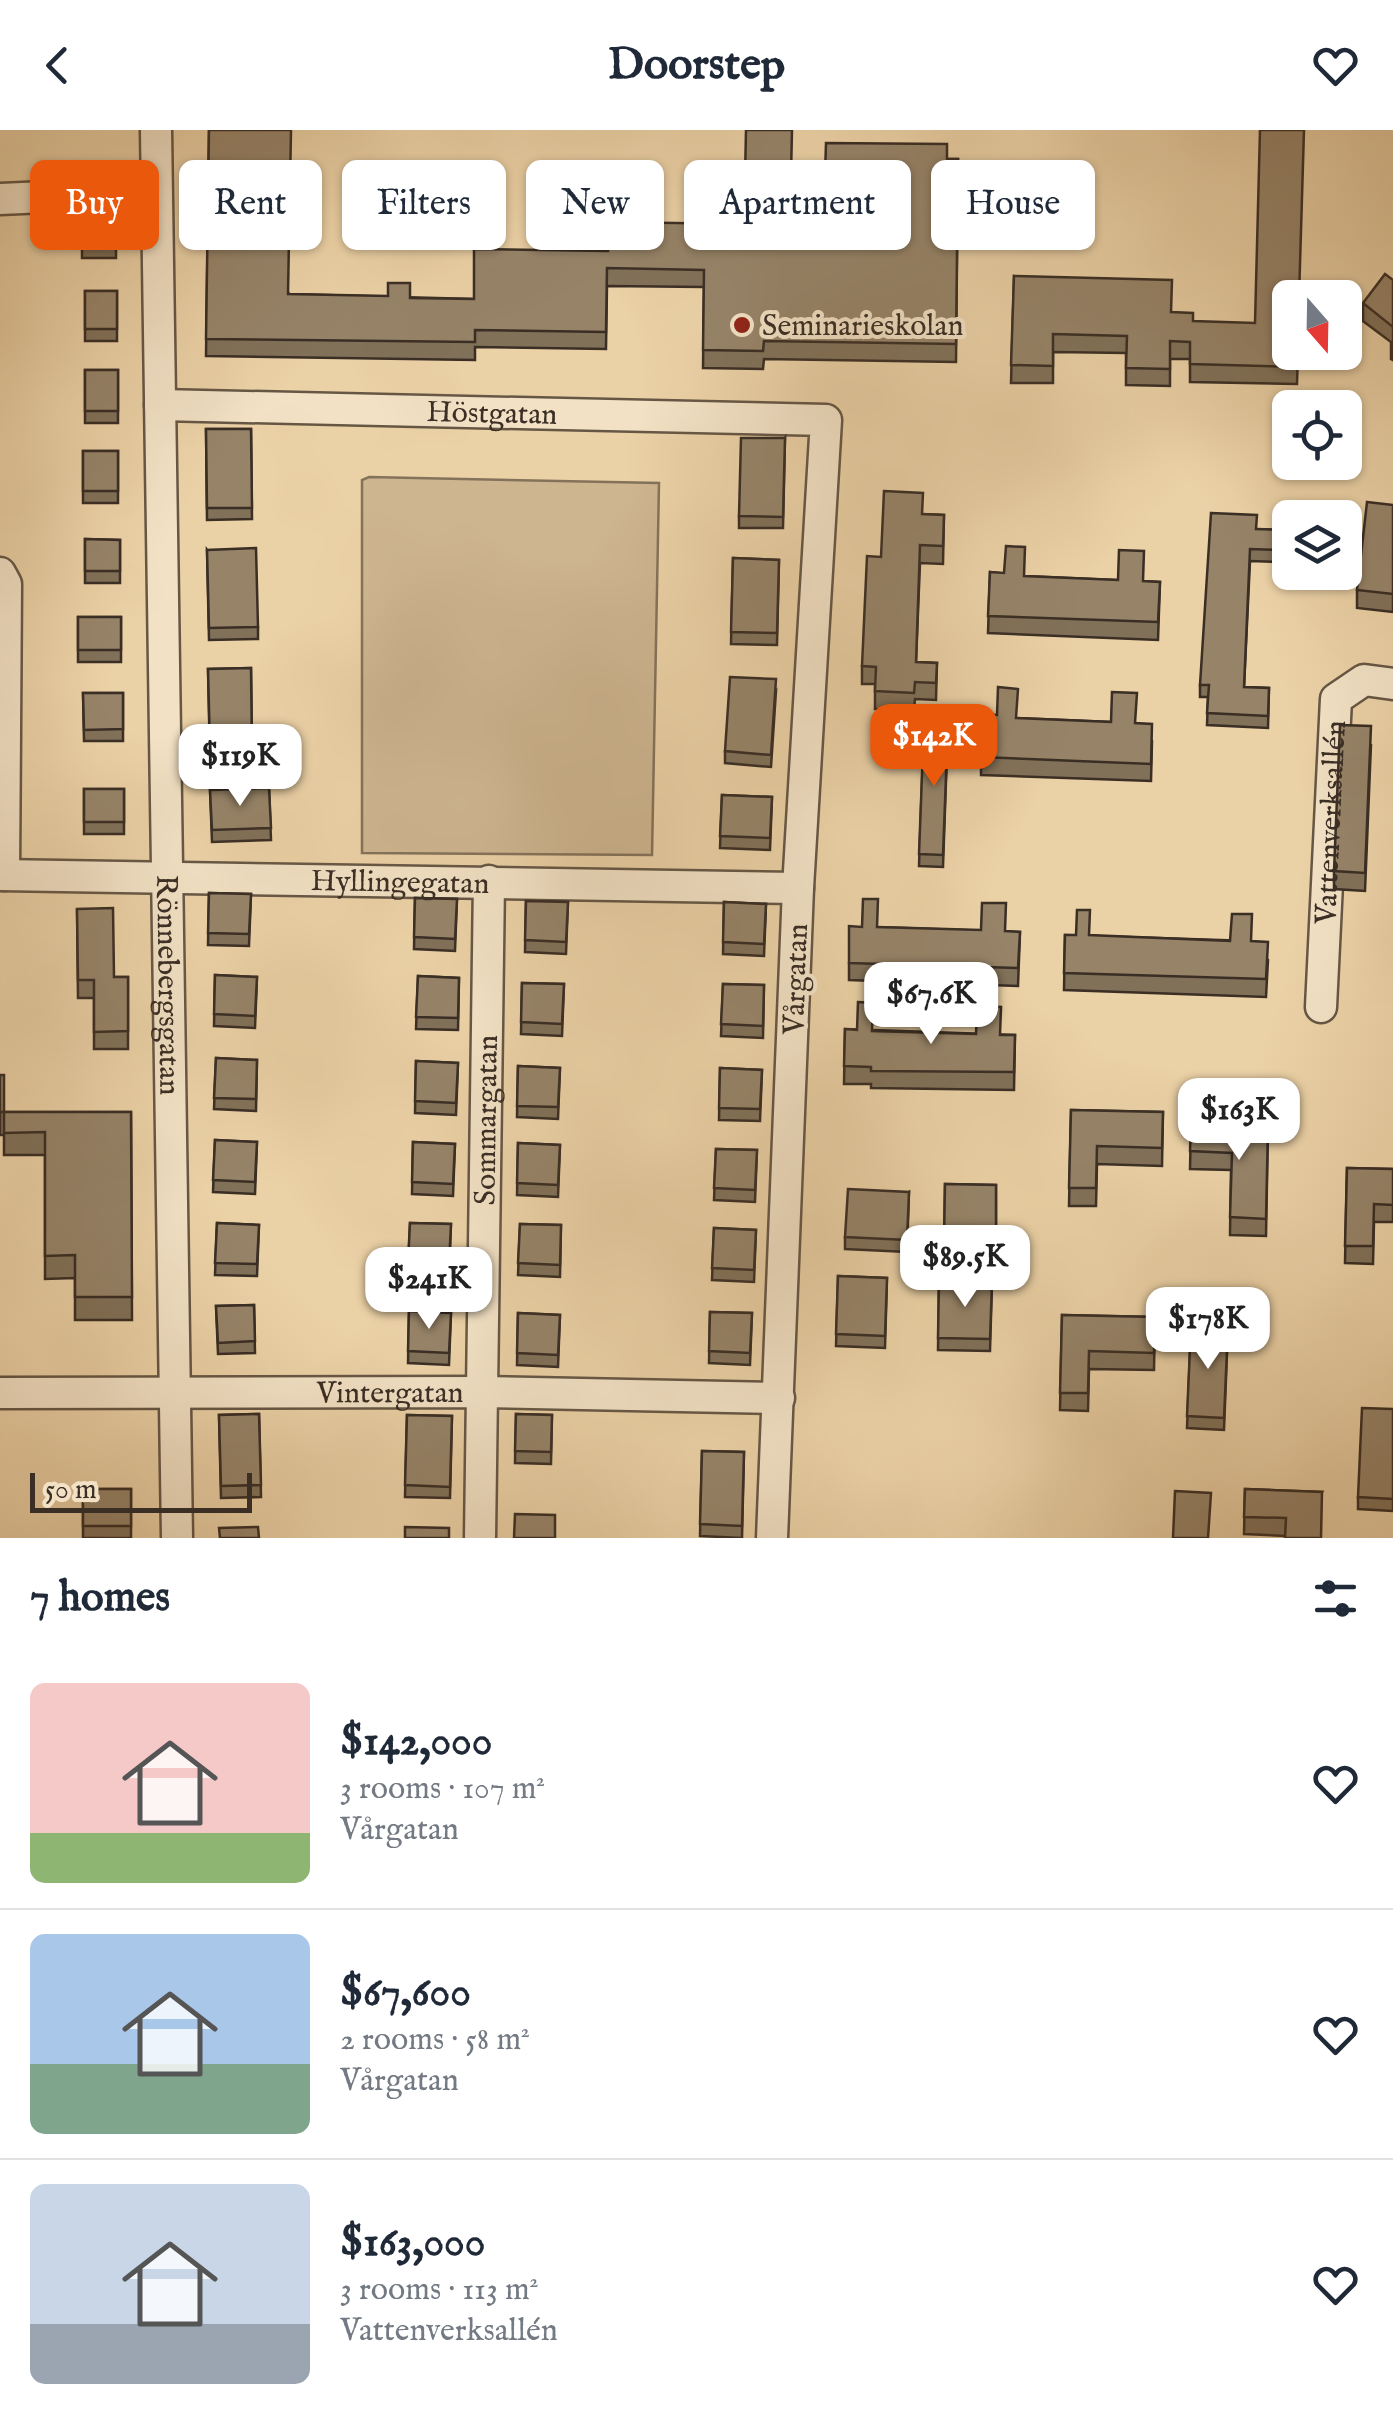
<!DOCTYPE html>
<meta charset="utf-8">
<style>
:root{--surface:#fff;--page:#f6f6f7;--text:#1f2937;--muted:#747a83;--line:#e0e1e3;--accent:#ea580c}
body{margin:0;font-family:"IM FELL English",serif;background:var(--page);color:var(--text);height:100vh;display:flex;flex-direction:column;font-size:38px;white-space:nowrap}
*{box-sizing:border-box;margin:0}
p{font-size:32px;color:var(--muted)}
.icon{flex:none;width:55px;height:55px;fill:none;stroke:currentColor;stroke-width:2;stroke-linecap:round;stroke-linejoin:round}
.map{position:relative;height:1408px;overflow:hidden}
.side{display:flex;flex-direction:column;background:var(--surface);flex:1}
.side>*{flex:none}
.top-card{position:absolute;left:30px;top:30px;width:1335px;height:90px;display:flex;gap:20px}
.needle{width:65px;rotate:160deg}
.controls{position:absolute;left:1272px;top:150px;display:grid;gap:20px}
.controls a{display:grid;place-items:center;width:90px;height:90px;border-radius:15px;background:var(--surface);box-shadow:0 2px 8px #0004;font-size:50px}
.scale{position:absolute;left:30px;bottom:25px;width:222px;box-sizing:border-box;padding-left:10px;border:5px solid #3a2e25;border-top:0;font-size:28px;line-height:35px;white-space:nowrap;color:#3a2e25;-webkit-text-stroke:8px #f2e1c5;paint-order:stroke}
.price{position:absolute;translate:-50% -85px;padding:0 22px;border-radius:20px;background:#fff;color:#222;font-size:32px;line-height:65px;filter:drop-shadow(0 2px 5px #0008)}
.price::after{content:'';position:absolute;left:50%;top:60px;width:30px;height:22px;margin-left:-15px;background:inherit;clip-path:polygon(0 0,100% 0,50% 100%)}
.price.selected{background:var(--accent);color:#fff}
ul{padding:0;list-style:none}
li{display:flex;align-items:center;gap:30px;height:250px;padding:0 30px}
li+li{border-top:2px solid var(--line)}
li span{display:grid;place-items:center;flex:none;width:280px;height:200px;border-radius:15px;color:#555}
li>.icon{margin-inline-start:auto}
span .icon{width:120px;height:120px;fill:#fffc;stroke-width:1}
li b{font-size:42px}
h2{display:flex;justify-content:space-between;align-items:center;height:120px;padding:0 30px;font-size:42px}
.pill{padding:0 35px;border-radius:15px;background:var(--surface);box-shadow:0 2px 8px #0004;font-size:35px;line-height:90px}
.pill.selected{background:var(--accent);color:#fff}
header{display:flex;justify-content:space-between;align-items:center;height:130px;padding:0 30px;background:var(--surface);font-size:45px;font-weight:700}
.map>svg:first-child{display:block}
</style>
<header><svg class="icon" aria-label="back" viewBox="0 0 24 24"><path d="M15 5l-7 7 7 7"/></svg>Doorstep<svg class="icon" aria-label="heart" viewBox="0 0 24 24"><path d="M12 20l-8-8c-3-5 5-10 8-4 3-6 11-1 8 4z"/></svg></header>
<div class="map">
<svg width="1393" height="1408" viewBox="0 0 1393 1408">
<rect width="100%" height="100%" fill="#ebd1a6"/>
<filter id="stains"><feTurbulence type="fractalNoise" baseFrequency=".002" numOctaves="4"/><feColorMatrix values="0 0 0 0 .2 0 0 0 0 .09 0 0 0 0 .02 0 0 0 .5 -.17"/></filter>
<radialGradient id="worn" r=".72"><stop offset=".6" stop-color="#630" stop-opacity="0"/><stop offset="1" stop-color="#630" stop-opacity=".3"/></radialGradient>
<path fill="#cdb590" stroke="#84725a" stroke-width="2.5" d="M369 347 659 353 652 725 362 723V350Z"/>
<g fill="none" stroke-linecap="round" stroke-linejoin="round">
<defs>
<g id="street">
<path id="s1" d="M156 0 177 1408"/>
<path d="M0 69 156 62"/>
<path id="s2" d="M160 275 826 290 798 758 772 1408"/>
<path d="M0 443 6 454 4 745"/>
<path id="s3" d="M0 745 798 758"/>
<path id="s4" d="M1321 877 1336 569 1364 550 1393 554"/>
<path id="s5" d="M0 1263 482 1262 779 1268"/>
<path id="s6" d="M480 1408 489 751"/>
</g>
</defs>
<use href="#street" stroke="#665745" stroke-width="35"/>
<use href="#street" stroke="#f2e1c5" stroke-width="30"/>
</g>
<path fill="#817159" stroke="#3a2e25" stroke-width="2.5" d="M209 0 289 164 474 169 608 121 744 94 791 45H825L947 29H958L956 232 764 229 763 239 703 238 704 157 607 156 606 219 475 217V230L206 226Z
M82 80H116V128H82Z
M1014 146 1172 182 1193 191 1298 222 1297 254 1190 252V229H1170V256L1126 255V223L1053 222V253H1011Z
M1393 150V230L1391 229V212L1363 191V173Z
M85 161H117V211H85Z
M85 240H118V293H85Z
M206 299H251L252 389 207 390Z
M785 308 783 398H739V386Z
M83 321H118V373H83Z
M1393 375V482L1357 478V460Z
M922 384 944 385 943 434 920 433 916 532 937 533 936 570 915 569 914 580 875 579V554H862V536L881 427Z
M1257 399 1282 400V432L1250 431 1244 557 1269 558 1268 598 1207 595 1208 567H1200V555Z
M85 409 120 410V453H85Z
M207 420 258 497V509L209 510Z
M733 428 779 430 777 515 731 514Z
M990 442 1024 446 1160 452 1158 510 988 503Z
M78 487H121V532H78Z
M251 538 252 630 210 631 208 539Z
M776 561 771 637 725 633V621Z
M83 563H123V611H84Z
M1017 588 1136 593 1152 611 1151 651 981 645V627Z
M924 593H948L943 737 919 736Z
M1371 614 1365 761 1334 759V741Z
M269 658 271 710 212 712 210 660Z
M84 659H124V704H84Z
M722 665 772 667 770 720 720 718Z
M209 763 251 764 249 816 208 815Z
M415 768 457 769 455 821 414 819Z
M526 771 568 772 566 824 525 822Z
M724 772 766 774 764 826 723 824Z
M77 779 114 847H128V919H94V868H78Z
M878 797 1020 802 1018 856 849 850V833Z
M1065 805 1251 811 1268 830 1266 867 1064 860Z
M215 845 257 847 255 898 214 896Z
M418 846 459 848 458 900 416 899Z
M522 853 564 854 562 906 521 904Z
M723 854 764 855 763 908 721 906Z
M845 899 1015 905 1014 960 871 958V954H844Z
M216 928 257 930 256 981 214 979Z
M416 931 458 933 456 985 415 983Z
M518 936 560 938 558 989 517 987Z
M720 938 762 940 760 991 719 990Z
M0 945 4 982H131L132 1190H75V1148L45 1149V1025H4V1005H0Z
M1071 980 1163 982 1162 1036 1097 1034 1096 1076H1069Z
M1191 994 1268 996 1266 1106 1230 1105 1231 1040 1190 1039Z
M215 1010 257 1012 255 1064 213 1062Z
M413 1012 455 1014 453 1066 412 1064Z
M518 1013 560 1015 558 1067 517 1065Z
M716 1019 757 1020 755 1072 714 1070Z
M1347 1038 1393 1039V1092H1374L1373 1134 1345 1133Z
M945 1054 996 1055V1122H944Z
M909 1062 907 1122 845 1119V1107Z
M217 1093 259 1095 257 1146 215 1145Z
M410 1093 451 1094 449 1146 408 1144Z
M520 1094 561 1095 560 1147 518 1145Z
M714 1098 756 1100 754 1152 712 1150Z
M838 1146 887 1148 885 1218 836 1216Z
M939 1151 992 1152 990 1221 938 1220Z
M254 1175 255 1223 218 1224 216 1176Z
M409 1181 451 1183 449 1235 408 1233Z
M710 1182 752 1183 750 1235 709 1233Z
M518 1183 560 1185 558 1237 517 1235Z
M1062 1185 1155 1187 1154 1240 1089 1239 1088 1281 1060 1280Z
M1191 1196 1228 1197 1224 1300 1187 1298Z
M1393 1279V1381L1358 1379V1367Z
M259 1284 261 1367 221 1368 219 1285Z
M516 1284 552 1285 551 1334 515 1333Z
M407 1285 452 1286 450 1368 405 1367Z
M702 1321 744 1322 742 1408 700 1406Z
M83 1359H131V1408H83Z
M1245 1359 1322 1362 1285 1406 1244 1404Z"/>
<path fill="#968368" stroke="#3a2e25" stroke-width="2.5" d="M209 0H291L288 164 388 166V153H410V168L474 169V119L608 121V92L744 94 746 0H792L791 45H825L826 13 947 14V29H958L956 214 764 211 763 221 703 220 704 140 607 138 606 202 475 200V212L206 209Z
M1260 0H1304L1299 168H1290V222H1297V237L1190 234V212L1170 211V239L1126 238 1127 206 1053 204V236L1011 235 1014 146 1172 150 1171 182 1193 183V191L1255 193Z
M82 80H116V116L82 117Z
M1385 144 1393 150V197L1363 173Z
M85 161H117V199H85Z
M85 240H118V281H85Z
M206 299H251L252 378H207Z
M741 308H785L783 387 739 386Z
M83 321H118V361H83Z
M884 361 923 363 922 384 944 385 943 416 920 415 916 532 937 533 936 553 915 552 914 563 875 561 876 537 862 536 867 426 881 427Z
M1367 372 1393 375V464L1357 460Z
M1211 383 1257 385 1256 399 1282 400V420L1250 419 1244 557 1269 558 1268 586 1207 583 1209 555H1200Z
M85 409 120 410V441H85Z
M1006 416 1025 417 1024 446 1118 450 1119 420 1144 421 1143 451 1160 452 1158 492 988 486 990 442 1004 443Z
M256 418 258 497 209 498 207 420Z
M733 428 779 430 777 503 731 502Z
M78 487H121V520H78Z
M251 538 252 618 210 619 208 539Z
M730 547 776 549 771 625 725 621Z
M998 557 1018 559 1016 588 1111 592 1112 562 1137 563 1135 593 1152 594 1151 634 981 627 983 584 997 585Z
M83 563H123V599L84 600Z
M924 593H948L943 725 919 724Z
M1340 595 1371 596 1365 743 1334 741Z
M269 658 271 698 212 700 210 660Z
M84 659H124V692H84Z
M722 665 772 667 770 708 720 706Z
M209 763 251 764 249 804 208 803Z
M415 768 457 769 455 809 414 807Z
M863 769H878L877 797 981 800 982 773H1006L1005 801 1020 802 1018 838 849 833V796L862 797Z
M526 771 568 772 566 812 525 810Z
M724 772 766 774 764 814 723 812Z
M113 778 114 847H128V901L94 902V850H78L77 779Z
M1077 780H1090L1089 805 1230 811 1232 784H1252L1251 811 1268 812 1266 849 1064 843 1065 805H1076Z
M215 845 257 847 255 886 214 884Z
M418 846 459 848 458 888 416 887Z
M522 853 564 854 562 894 521 892Z
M723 854 764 855 763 896 721 894Z
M858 872 873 873 872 901 976 904 977 876 1001 877 1000 905H1015L1014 942 871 941V937L844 936 845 899 857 900Z
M216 928 257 930 256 969 214 968Z
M416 931 458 933 456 973 415 971Z
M518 936 560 938 558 977 517 976Z
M720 938 762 940 760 979 719 978Z
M0 945H4V982H131L132 1167H75V1125L45 1126V1002L4 1003V982H0Z
M1071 980 1163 982 1162 1018 1097 1016 1096 1058H1069Z
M1191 994 1268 996 1266 1089 1230 1087 1232 1023 1190 1021Z
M215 1010 257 1012 255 1052 213 1050Z
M413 1012 455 1014 453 1054 412 1052Z
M518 1013 560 1015 558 1055 517 1053Z
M716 1019 757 1020 755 1060 714 1058Z
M1347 1038 1393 1039V1075L1374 1074 1373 1116H1345Z
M945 1054 996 1055V1110H944Z
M848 1059 909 1062 907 1110 845 1107Z
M217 1093 259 1095 257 1134 215 1133Z
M410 1093 451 1094 449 1134 408 1132Z
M520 1094 561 1095 560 1135 518 1133Z
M714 1098 756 1100 754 1140 712 1138Z
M838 1146 887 1148 885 1206 836 1204Z
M939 1151 992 1152 990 1209 938 1208Z
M254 1175 255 1211 218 1213 216 1176Z
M409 1181 451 1183 449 1223 408 1221Z
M710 1182 752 1183 750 1223 709 1221Z
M518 1183 560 1185 558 1225 517 1223Z
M1062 1185 1155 1187 1154 1223 1089 1221 1088 1263H1060Z
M1191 1196 1228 1197 1224 1288 1187 1286Z
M1362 1278 1393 1279V1369L1358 1367Z
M259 1284 261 1355 221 1356 219 1285Z
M516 1284 552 1285 551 1322 515 1321Z
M407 1285 452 1286 450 1357 405 1355Z
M702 1321 744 1322 742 1396 700 1394Z
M83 1359H131V1396H83Z
M1245 1359 1322 1362 1321 1408H1285L1286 1388 1244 1387Z
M1175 1361 1211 1363 1208 1408H1173Z
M515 1384 555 1385V1408H514Z
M258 1397 259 1408H220L219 1398Z
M405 1397 449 1398V1408H405Z"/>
<circle fill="#8f2418" stroke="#f2e1c5" stroke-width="4" cx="742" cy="195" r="10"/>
<g text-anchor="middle" stroke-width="8" stroke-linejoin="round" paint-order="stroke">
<g font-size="30" fill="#3a2e25" stroke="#f2e1c5" text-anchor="start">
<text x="762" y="205">Seminarieskolan</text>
</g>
<g font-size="30" fill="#3a2e25" stroke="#f2e1c5">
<text dy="10" stroke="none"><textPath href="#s2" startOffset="332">Höstgatan</textPath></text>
<text dy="10" stroke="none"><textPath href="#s4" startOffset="185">Vattenverksallén</textPath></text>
<text dy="10" stroke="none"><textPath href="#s3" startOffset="400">Hyllingegatan</textPath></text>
<text transform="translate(795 849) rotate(-88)" y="10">Vårgatan</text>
<text dy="10" stroke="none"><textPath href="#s1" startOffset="855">Rönnebergsgatan</textPath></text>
<text dy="10" stroke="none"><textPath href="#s6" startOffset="418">Sommargatan</textPath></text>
<text dy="10" stroke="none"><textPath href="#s5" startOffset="390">Vintergatan</textPath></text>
</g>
</g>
<rect width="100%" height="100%" filter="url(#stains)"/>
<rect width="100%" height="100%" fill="url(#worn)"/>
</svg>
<div class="controls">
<a><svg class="needle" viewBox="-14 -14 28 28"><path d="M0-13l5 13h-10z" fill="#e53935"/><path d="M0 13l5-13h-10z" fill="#747a83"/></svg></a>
<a><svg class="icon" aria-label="locate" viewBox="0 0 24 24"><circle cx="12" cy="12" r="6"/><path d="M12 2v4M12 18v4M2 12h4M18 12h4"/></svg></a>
<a><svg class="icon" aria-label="layers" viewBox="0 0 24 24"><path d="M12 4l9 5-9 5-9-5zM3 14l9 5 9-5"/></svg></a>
</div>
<div class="scale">50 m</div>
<b class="price selected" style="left:934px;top:659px">$142K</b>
<b class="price" style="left:240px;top:679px">$119K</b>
<b class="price" style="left:931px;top:917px">$67.6K</b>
<b class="price" style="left:1239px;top:1033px">$163K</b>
<b class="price" style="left:965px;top:1180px">$89.5K</b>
<b class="price" style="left:429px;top:1202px">$241K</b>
<b class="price" style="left:1208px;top:1242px">$178K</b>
<div class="top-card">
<a class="pill selected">Buy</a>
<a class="pill">Rent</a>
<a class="pill">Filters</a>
<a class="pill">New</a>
<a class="pill">Apartment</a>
<a class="pill">House</a>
</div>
</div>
<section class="side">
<h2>7 homes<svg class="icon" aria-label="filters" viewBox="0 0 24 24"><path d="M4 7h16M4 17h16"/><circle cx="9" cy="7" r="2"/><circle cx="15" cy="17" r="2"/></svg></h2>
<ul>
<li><span style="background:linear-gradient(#f6c9c9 75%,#8fb573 0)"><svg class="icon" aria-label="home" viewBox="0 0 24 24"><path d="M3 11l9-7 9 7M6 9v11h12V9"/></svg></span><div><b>$142,000</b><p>3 rooms · 107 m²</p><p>Vårgatan</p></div><svg class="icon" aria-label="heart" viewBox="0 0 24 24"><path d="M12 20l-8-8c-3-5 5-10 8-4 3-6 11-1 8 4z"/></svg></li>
<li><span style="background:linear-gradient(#a9c7e8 65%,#7fa58c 0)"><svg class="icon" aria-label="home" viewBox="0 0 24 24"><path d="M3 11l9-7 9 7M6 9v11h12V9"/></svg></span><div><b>$67,600</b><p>2 rooms · 58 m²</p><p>Vårgatan</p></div><svg class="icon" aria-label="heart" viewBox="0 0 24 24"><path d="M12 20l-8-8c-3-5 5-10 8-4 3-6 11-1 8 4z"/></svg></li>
<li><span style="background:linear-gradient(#c9d6e8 70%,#9aa5b1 0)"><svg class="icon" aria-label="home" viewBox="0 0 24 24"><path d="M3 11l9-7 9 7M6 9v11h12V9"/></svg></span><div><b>$163,000</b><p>3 rooms · 113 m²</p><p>Vattenverksallén</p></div><svg class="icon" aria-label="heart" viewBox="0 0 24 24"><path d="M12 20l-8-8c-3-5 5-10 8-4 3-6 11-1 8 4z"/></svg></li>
</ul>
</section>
